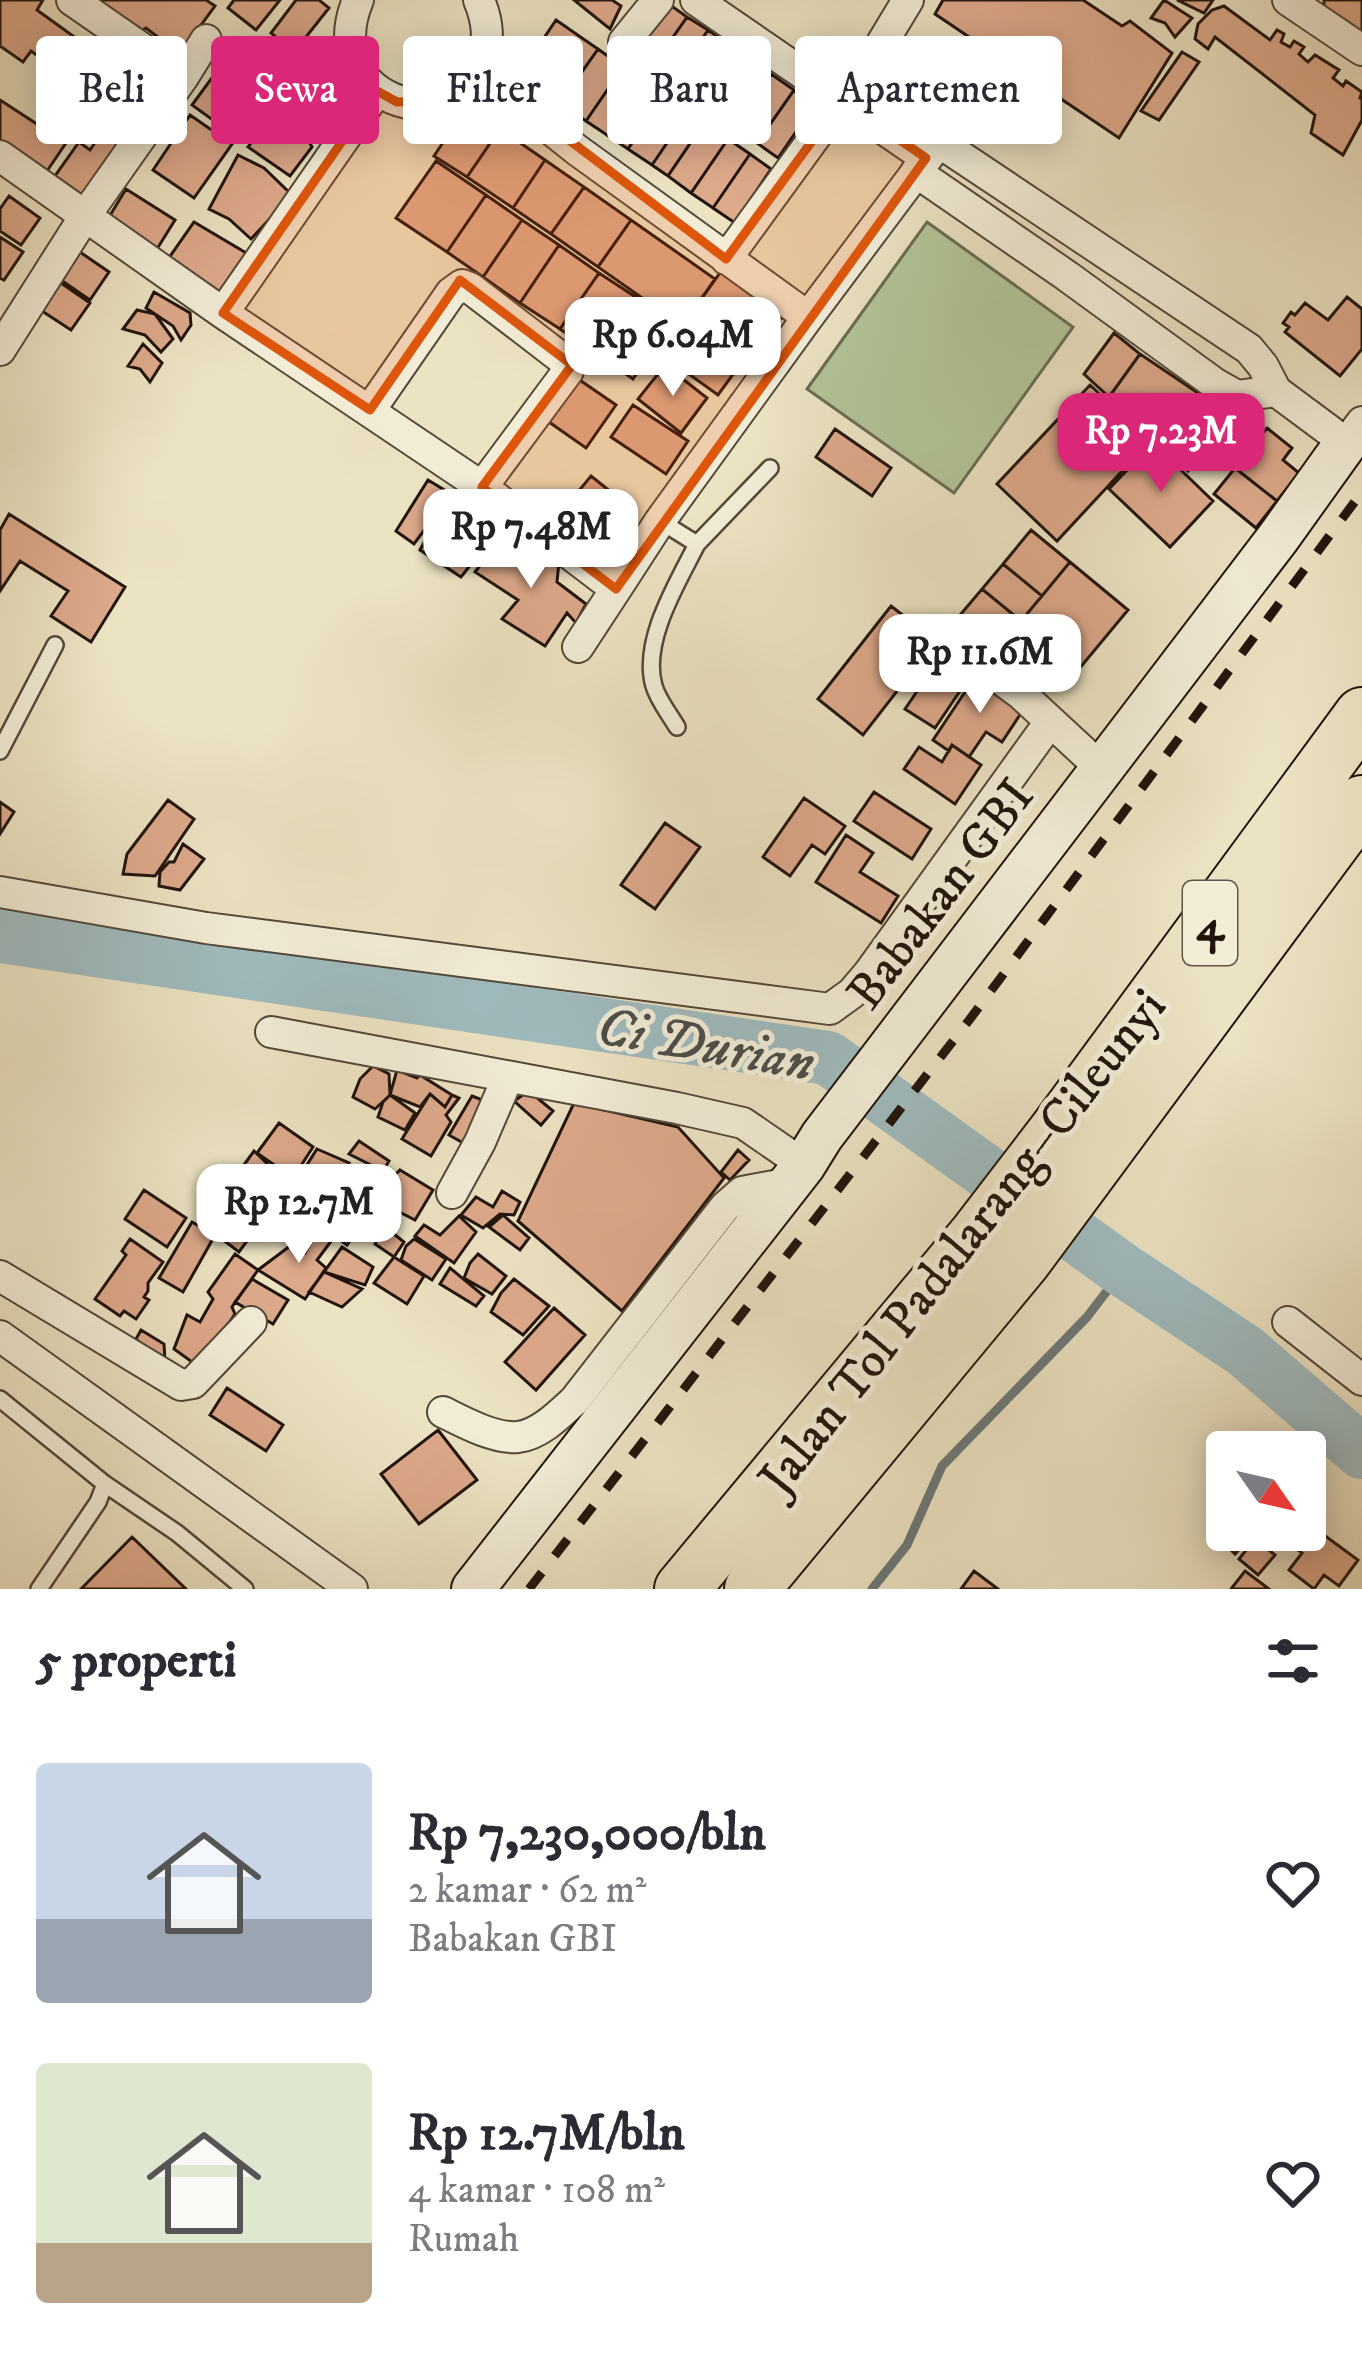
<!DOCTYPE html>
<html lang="id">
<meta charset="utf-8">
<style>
:root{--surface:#fff;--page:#f2f2f3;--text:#2b2b33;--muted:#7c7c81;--accent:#db2777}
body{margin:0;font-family:"IM FELL DW Pica",serif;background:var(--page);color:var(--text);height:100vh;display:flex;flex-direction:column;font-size:45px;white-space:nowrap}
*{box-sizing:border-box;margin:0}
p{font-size:39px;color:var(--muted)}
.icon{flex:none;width:66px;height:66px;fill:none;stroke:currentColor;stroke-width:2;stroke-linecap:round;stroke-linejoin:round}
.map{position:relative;height:1589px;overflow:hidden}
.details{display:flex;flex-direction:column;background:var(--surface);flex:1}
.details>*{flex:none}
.top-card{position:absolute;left:36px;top:36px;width:1290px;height:108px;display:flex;gap:24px}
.needle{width:78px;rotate:124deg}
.tools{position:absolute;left:1206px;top:1431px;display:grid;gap:24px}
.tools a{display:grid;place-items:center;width:120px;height:120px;border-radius:12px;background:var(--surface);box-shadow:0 6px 30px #0003;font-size:60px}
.price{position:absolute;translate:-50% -102px;padding:0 27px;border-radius:24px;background:#fff;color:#222;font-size:39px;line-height:78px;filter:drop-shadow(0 3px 6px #0008)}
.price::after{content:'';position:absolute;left:50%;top:72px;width:36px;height:27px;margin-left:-18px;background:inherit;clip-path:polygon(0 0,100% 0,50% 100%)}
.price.on{background:var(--accent);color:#fff}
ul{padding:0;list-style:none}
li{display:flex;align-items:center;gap:36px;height:300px;padding:0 36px}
li span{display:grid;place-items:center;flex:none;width:336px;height:240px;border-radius:12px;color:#555}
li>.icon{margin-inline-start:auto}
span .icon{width:144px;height:144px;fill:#fffc;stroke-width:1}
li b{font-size:51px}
h2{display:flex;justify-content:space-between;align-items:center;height:144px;padding:0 36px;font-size:51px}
.chip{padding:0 42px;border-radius:12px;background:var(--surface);box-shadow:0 6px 30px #0003;font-size:42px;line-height:108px}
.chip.on{background:var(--accent);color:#fff}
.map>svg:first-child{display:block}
</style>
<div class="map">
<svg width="1362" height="1589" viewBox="0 0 1362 1589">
<rect width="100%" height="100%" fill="#ece3c3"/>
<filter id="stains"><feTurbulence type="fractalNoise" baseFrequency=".00167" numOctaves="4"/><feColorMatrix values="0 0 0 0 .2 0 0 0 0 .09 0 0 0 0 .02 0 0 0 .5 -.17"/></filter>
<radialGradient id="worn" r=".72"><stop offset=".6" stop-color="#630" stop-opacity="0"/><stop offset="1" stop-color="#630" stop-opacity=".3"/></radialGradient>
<path fill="#b2c598" stroke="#696c52" stroke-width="3" d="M927 222 1073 327 954 493 807 389Z"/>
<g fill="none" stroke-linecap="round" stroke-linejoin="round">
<path stroke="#6c7878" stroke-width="9" d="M872 1589 907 1545 942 1466 1087 1317 1123 1270"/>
<path stroke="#9fbbbf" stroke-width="54" d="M0 936 828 1058 1123 1270 1245 1351 1362 1452"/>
</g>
<path fill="#dda98b" stroke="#20140d" stroke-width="3" d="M0 0H43L37 10 80 41 59 71 31 51 23 62 0 46Z
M86 0H206L215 6 180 54 146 28 134 36Z
M234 0H280L256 30 228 8Z
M296 0H319L329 8 294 52 271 33Z
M574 0H612L621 6 610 29Z
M943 0H1083L1122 26 1130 21 1172 53 1119 138 935 14Z
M1164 0 1192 18 1175 37 1165 23 1151 18Z
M1177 0H1213L1204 13Z
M1362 0V36L1324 6V0Z
M666 2 687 17 650 70 629 55Z
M1224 6 1270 40 1277 30 1284 34 1281 42 1290 47 1294 41 1304 47 1299 54 1308 62 1315 55 1339 70 1333 78 1343 86 1346 81 1362 92 1360 98 1362 99V120L1343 155 1311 133 1315 115 1215 37 1208 49 1195 39 1198 24 1212 10Z
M687 17 708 30 671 84 650 70Z
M556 20 598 49 560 103 519 75Z
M708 30 732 47 695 101 671 84Z
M732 47 748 58 711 112 695 101Z
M598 49 623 67 586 121 560 103Z
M89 51 112 64 93 98 69 84Z
M1182 52 1199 62 1159 120 1141 111Z
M748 58 771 74 734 128 711 112Z
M623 67 644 81 607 135 586 121Z
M298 68 341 98 324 141 273 108Z
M771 74 794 90 757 143 734 128Z
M120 75 148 93 128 123 101 104Z
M211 79 254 110 235 136 192 105Z
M644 81 664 95 628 149 607 135Z
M794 90 815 104 778 158 757 143Z
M664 95 688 112 652 165 628 149Z
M0 100 66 143 47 171 0 140Z
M688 112 704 123 668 176 652 165Z
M273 114 299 125 312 147 290 176 248 147Z
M462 114 495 136 467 177 434 156Z
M190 115 232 144 194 198 153 170Z
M704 123 728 139 691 193 668 176Z
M105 128 121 139 82 195 55 176 79 142 90 150Z
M500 129 545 160 513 208 467 177Z
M728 139 750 154 713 208 691 193Z
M750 154 771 169 735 223 713 208Z
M238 155 264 168 292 195 251 239 229 219 209 209Z
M545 160 584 187 551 234 513 208Z
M436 161 486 195 447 252 396 218Z
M584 187 631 220 598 267 551 234Z
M126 189 175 220 157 249 109 217Z
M486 195 522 220 483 277 447 252Z
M9 196 40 218 21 245 0 231V209Z
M522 220 559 245 520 303 483 277Z
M631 220 715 279 682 326 598 267Z
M194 222 253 257 219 308 166 262Z
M0 237 23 252 4 280 0 278Z
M559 245 599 273 560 329 520 303Z
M77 250 109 272 90 300 58 278Z
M722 270 784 314 750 361 688 318Z
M599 273 637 298 598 355 560 329Z
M58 281 90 303 71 330 39 309Z
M154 292 190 313 191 325 181 340 173 326 146 308Z
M1347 297 1362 309V349L1340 376 1285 332 1289 327 1283 323 1291 312 1295 315 1305 303 1328 320Z
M637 298 672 322 633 379 598 355Z
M137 310 155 314 173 339 161 352 145 335 123 329Z
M688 324 742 362 718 395 665 357Z
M1114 333 1140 354 1109 397 1084 374Z
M143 344 162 363 150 382 140 369 128 366Z
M1140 354 1204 397 1187 423 1212 440 1188 471 1109 397Z
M665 365 707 398 681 433 638 399Z
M568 372 616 405 586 448 539 415Z
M1090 385 1150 441 1057 541 997 484Z
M633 405 688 441 666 474 611 437Z
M1267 428 1292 448 1283 460 1299 473 1277 501 1235 468Z
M835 429 891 468 872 496 816 457Z
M1153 443 1213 501 1170 547 1109 489Z
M1235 468 1277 501 1256 528 1214 494Z
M591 476 631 508 604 543 563 510Z
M428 480 451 494 414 544 396 531Z
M451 494 503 524 461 577 420 550Z
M9 514 125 587 91 642 51 616 68 591 20 561 0 591V530Z
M1031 530 1070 562 1042 596 1003 564Z
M499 541 526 561 537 547 559 562 557 582 586 604 576 623 567 613 545 646 502 619 518 600 475 572Z
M1070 562 1128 610 1079 669 1021 621Z
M1003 564 1042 596 1021 621 982 589Z
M982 589 1021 621 994 654 955 621Z
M891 606 936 641 863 735 818 699Z
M1021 621 1045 641 1018 674 994 654Z
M933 668 962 688 935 728 905 709Z
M979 671 1027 704 1002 742 986 732 969 757 952 745 949 751 933 740Z
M952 745 981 765 955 804 904 769 919 747 942 762Z
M874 792 931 829 912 859 854 821Z
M804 798 845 826 825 854 812 845 790 876 763 857Z
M168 800 194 819 155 876 123 874 127 854Z
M0 802 14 812 0 834Z
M665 823 700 847 655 909 621 885Z
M846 835 873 853 860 872 898 896 881 923 816 882Z
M183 844 204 859 180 890 159 886 160 872 169 862H174Z
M373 1066 389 1074 390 1095 375 1109 353 1097 360 1079Z
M397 1070 417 1078 420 1075 452 1095 445 1107 430 1094 420 1107 390 1095Z
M529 1091 553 1111 541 1125 514 1101Z
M430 1094 445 1107 452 1095 459 1098 446 1115 451 1122 431 1156 402 1139Z
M390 1095 415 1113 405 1130 378 1117 383 1102Z
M472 1096 490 1103 465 1144 449 1135Z
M574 1103 678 1127 724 1178 622 1311 518 1221Z
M279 1123 313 1147 293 1178 257 1153Z
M359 1141 389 1161 383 1171 349 1154Z
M317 1149 349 1163 312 1219 284 1201Z
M738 1150 749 1160 730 1180 721 1172Z
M254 1151 282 1178 270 1201 246 1182 238 1173Z
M400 1170 433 1190 415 1220 382 1203 385 1185Z
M246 1182 274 1204 239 1252 210 1230Z
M144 1190 186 1218 167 1247 125 1219Z
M502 1191 520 1202 514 1215 500 1214 483 1228 461 1215 476 1197 493 1207Z
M328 1194 365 1219 347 1245 312 1219Z
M503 1215 529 1238 520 1250 489 1227Z
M459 1216 476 1232 454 1263 415 1236 424 1225 440 1235Z
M192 1222 215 1235 183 1292 159 1278Z
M321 1226 332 1240 317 1260 326 1268 305 1299 258 1270 290 1246 305 1253Z
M384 1226 404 1242 394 1257 375 1244Z
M130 1239 163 1262 148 1283V1291L144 1297 149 1300 136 1319 124 1311 120 1316 95 1299 126 1255 122 1251Z
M414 1239 446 1259 432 1280 401 1260 406 1246Z
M342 1247 373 1267 365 1285 324 1272Z
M235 1254 258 1270 232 1307 235 1314 199 1367 174 1349 187 1315 200 1322 213 1299 208 1292Z
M478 1254 506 1276 492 1294 464 1278 470 1263Z
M394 1257 424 1276 407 1304 374 1283Z
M450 1268 484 1296 476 1306 440 1284Z
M324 1272 362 1289 342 1307 309 1292Z
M252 1279 288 1300 273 1324 235 1302Z
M514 1279 549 1306 523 1335 491 1312 501 1293Z
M554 1308 585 1335 536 1390 505 1362Z
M141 1330 164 1344 165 1361 144 1348 136 1339Z
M227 1388 283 1425 266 1451 210 1415Z
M438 1430 477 1480 419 1524 381 1474Z
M1227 1519V1530H1249L1253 1534 1235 1554 1214 1533Z
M1305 1521 1358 1560 1339 1586 1324 1575 1314 1589 1289 1570 1302 1553 1271 1530H1305Z
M132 1537 186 1589H81Z
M1255 1539 1275 1555 1258 1575 1239 1559Z
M974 1571 998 1589H961Z
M1245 1571 1269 1589H1231Z"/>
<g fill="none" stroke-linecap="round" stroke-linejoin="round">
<defs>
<path id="lane" d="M660 521 697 544C678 582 641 641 654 686 658 700 670 715 677 727
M697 544 770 468
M0 751 55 645
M0 1399 105 1484 177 1533 245 1589
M39 1589 98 1502 105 1484"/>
<path id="street" d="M358 0C317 98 449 143 481 63 490 40 488 22 479 0
M696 0 926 158
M1288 0 1362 50
M624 42 658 0
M478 71 577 150 808 317 939 142 1249 349 1263 366 1276 391 1346 443 1362 422
M183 77 206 40
M0 156 223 313 482 487 616 589 660 521 808 317
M916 172 1067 276 1214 383 1237 396 1276 391
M726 259 876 53 908 0
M223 313 377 91
M0 350 85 216 183 77 72 0
M370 410 451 293 462 285 470 288 569 364 568 371 482 487
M938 633 1021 694 1101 768
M578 647 616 589
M0 892 206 928 830 1009 852 993 869 973 1050 722
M271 1032 677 1108 743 1123 804 1165
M452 1193 480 1142 508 1077
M0 1276 181 1385 193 1383 251 1322
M1288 1322 1362 1380
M0 1336 352 1589
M443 1412C463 1422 494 1439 518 1437 539 1435 560 1414 575 1400L725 1207 742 1192 790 1183"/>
<path id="secondary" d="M473 1589 804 1165 822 1136 1278 538 1346 443"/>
<path id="highway" d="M682 1589 978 1233 1057 1130 1362 715
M752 1589 1024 1260 1362 803"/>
</defs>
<use href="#lane" stroke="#53483a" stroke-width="20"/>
<use href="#street" stroke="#53483a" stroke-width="34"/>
<use href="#secondary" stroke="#20140d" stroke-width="46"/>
<use href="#highway" stroke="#20140d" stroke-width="58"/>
<use href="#lane" stroke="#f3edd8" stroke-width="15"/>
<use href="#street" stroke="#f3edd8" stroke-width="30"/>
<use href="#secondary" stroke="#f3edd8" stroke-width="42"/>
<use href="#highway" stroke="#ece3c3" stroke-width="54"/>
<path stroke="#20140d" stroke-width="9" stroke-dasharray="21 21" stroke-linecap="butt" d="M529 1589 970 1019 1362 492"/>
</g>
<path fill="#de560c" fill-opacity="0.2" stroke="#de560c" stroke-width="9" stroke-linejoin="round" d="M478 71 726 259 842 100 926 158 616 589 482 487 572 365 460 280 370 410 223 313 377 91 397 102 443 100Z"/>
<g text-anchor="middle" stroke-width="10" stroke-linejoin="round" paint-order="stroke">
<rect fill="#f3edd8" stroke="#5f554a" stroke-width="3" x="1183" y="881" width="54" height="84" rx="9"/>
<g font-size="48" font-weight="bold" fill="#20140d">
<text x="1210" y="940">4</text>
</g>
<g font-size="51" fill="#20140d" stroke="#f3edd8">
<text transform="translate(939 893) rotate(-53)" y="18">Babakan GBI</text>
<text transform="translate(961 1241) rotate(-52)" y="18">Jalan Tol Padalarang–Cileunyi</text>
</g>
<g font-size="54" font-style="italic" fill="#4c4e4b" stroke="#f3edd8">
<text transform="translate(706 1043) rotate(10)" y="19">Ci Durian</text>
</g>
</g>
<rect width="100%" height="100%" filter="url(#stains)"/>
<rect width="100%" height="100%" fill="url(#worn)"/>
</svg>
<div class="tools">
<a><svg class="needle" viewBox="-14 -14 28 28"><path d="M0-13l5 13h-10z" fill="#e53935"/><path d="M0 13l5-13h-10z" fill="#7c7c81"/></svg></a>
</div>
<b class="price" style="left:673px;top:399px">Rp 6.04M</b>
<b class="price on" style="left:1161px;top:495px">Rp 7.23M</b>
<b class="price" style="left:531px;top:591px">Rp 7.48M</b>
<b class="price" style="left:980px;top:716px">Rp 11.6M</b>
<b class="price" style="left:299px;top:1266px">Rp 12.7M</b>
<div class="top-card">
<a class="chip">Beli</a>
<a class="chip on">Sewa</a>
<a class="chip">Filter</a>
<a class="chip">Baru</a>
<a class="chip">Apartemen</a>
</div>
</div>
<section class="details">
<h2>5 properti<svg class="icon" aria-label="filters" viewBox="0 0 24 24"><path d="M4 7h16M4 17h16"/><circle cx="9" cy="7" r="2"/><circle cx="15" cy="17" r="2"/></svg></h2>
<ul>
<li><span style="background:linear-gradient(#c9d6e8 65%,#9aa5b1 0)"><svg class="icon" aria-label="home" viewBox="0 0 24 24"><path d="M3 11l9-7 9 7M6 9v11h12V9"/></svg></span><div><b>Rp 7,230,000/bln</b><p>2 kamar · 62 m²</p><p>Babakan GBI</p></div><svg class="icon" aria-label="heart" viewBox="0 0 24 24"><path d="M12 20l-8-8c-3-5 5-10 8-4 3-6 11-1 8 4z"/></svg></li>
<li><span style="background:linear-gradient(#dfe7d0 75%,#b9a48a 0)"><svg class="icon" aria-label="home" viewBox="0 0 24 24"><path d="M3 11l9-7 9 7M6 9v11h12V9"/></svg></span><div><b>Rp 12.7M/bln</b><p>4 kamar · 108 m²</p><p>Rumah</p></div><svg class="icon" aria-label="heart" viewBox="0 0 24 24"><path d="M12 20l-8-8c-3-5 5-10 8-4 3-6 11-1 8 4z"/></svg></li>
</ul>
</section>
